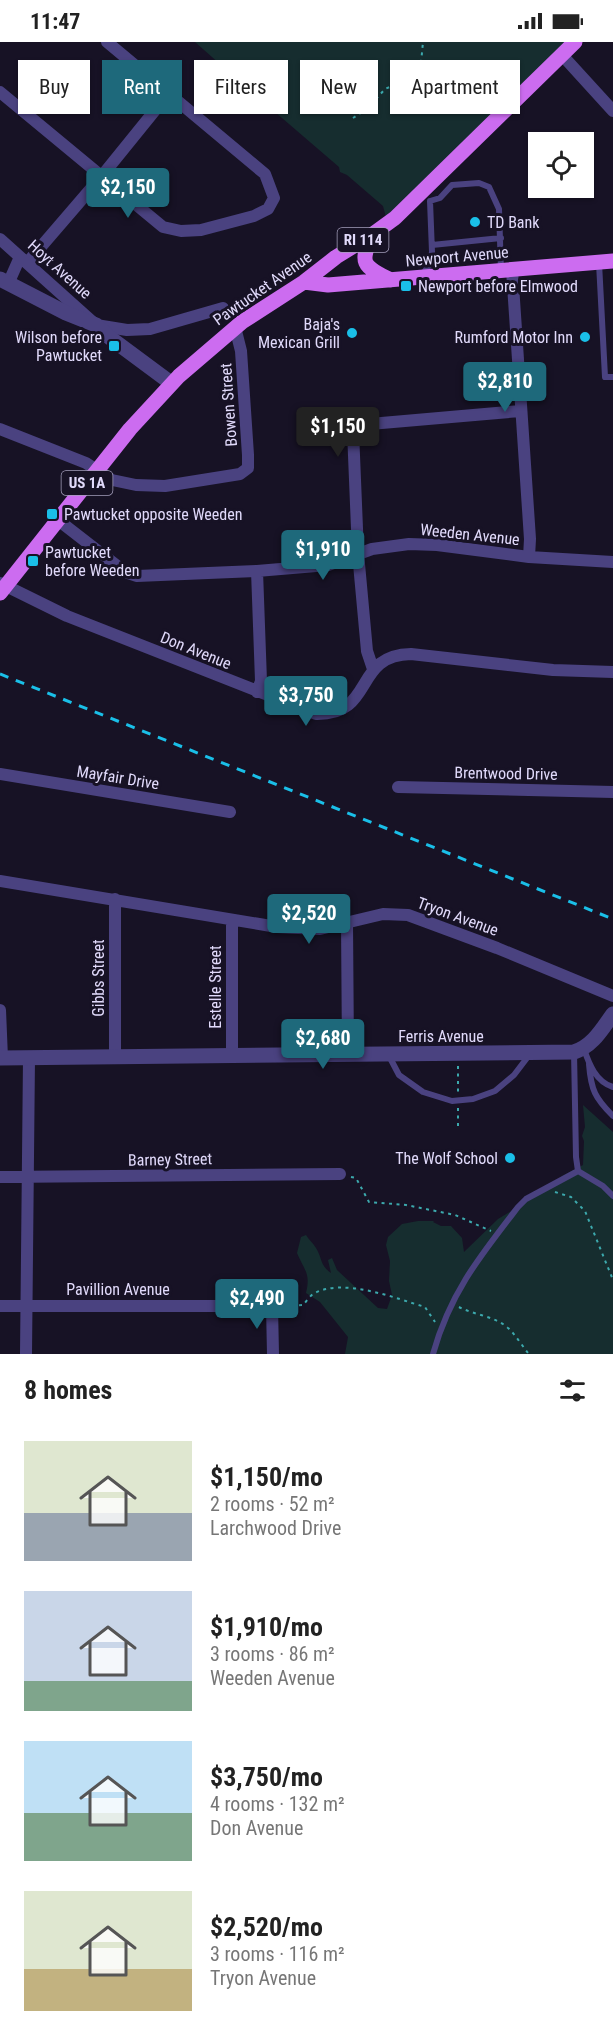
<!DOCTYPE html>
<meta charset="utf-8">
<style>
:root{--surface:#fff;--page:#f2f2f2;--text:#222;--muted:#767676;--accent:#1e697b}
body{margin:0;font-family:"Roboto Condensed",sans-serif;background:var(--page);color:var(--text);height:100vh;display:flex;flex-direction:column;font-size:22px;white-space:nowrap}
*{box-sizing:border-box;margin:0}
p{font-size:20px;color:var(--muted)}
.icon{flex:none;width:33px;height:33px;fill:none;stroke:currentColor;stroke-width:2;stroke-linecap:round;stroke-linejoin:round}
.map{position:relative;height:1312px;overflow:hidden}
.panel{display:flex;flex-direction:column;background:var(--surface);flex:1}
.panel>*{flex:none}
.top-card{position:absolute;left:18px;top:18px;width:578px;height:54px;display:flex;gap:12px}
.tools{position:absolute;left:528px;top:90px;display:grid;gap:12px}
.tools a{display:grid;place-items:center;width:66px;height:66px;border-radius:0px;background:var(--surface);box-shadow:0 2px 4px #0004;font-size:30px}
.price{position:absolute;translate:-50% -51px;padding:0 14px;border-radius:6px;background:var(--accent);color:#fff;font-size:20px;line-height:39px;filter:drop-shadow(0 2px 3px #0008)}
.price::after{content:'';position:absolute;left:50%;top:36px;width:18px;height:14px;margin-left:-9px;background:inherit;clip-path:polygon(0 0,100% 0,50% 100%)}
.price.selected{background:#222;color:#fff}
ul{padding:0;list-style:none}
li{display:flex;align-items:center;gap:18px;height:150px;padding:0 24px}
li span{display:grid;place-items:center;flex:none;width:168px;height:120px;border-radius:0px;color:#555}
li>.icon{margin-inline-start:auto}
span .icon{width:72px;height:72px;fill:#fffc;stroke-width:1}
li b{font-size:26px}
h2{display:flex;justify-content:space-between;align-items:center;height:72px;padding:0 24px;font-size:26px}
.pill{padding:0 21px;border-radius:0px;background:var(--surface);box-shadow:0 2px 4px #0004;font-size:21px;line-height:54px}
.pill.selected{background:var(--accent);color:#fff}
.status{display:flex;justify-content:space-between;align-items:center;height:42px;padding:0 30px;background:var(--surface);direction:ltr}
.status svg{height:16px;fill:currentColor}
.map>svg:first-child{display:block}
</style>
<div class="status"><b>11:47</b><svg viewBox="0 0 49 12"><path d="M0 12V9h3v3zM5 12V6h3v6zM10 12V3h3v9zM15 12V0h3v12zM26 1h20v11H26zM47 4h2v5h-2z"/></svg></div>
<div class="map">
<svg width="613" height="1312" viewBox="0 0 613 1312">
<rect width="100%" height="100%" fill="#171225"/>
<path fill="#162d2f" d="M195 0H576L386 175 383 164 347 133 340 130 339 125 275 70 261 64 247 46 233 37 225 35 221 23Z
M583 1063 613 1090V1312H345L348 1295 320 1260 306 1251C311 1231 304 1228 297 1211L301 1195 306 1193C309 1198 313 1201 316 1206 322 1215 320 1224 331 1231L328 1218 332 1216 337 1228 378 1266 387 1267 392 1253 389 1239 390 1219 386 1203 388 1195 402 1182 418 1179H434L433 1180 441 1184H451L462 1196 464 1210 498 1177 556 1142 562 1134 583 1123 584 1099 582 1094 585 1085Z"/>
<g fill="none" stroke-linecap="round" stroke-linejoin="round">
<path stroke="#3ca9ad" stroke-width="2" stroke-dasharray="3 4.5" stroke-linecap="butt" d="M353 76 368 66 385 47 411 36 421 21 423 0
M458 1024V1052
M458 1066V1087
M351 1135 356 1136 369 1160 406 1163 455 1173 491 1189
M555 1150 571 1155 585 1169 613 1238
M284 1264 303 1263C306 1260 309 1255 313 1252 342 1235 395 1256 425 1265L435 1280
M459 1265C474 1273 495 1274 508 1286 516 1293 522 1304 529 1312"/>
<path stroke="#4a4280" stroke-width="6" d="M430 159 440 156 452 143 479 141 489 145 499 167 501 229
M432 203 501 196
M599 221 605 335H613
M422 233 430 222 432 210 430 159
M584 1007C589 1022 596 1040 613 1045
M388 1012 399 1033 423 1050 452 1059 473 1057 495 1049 514 1033 530 1012
M589 1022C591 1048 595 1056 613 1074
M578 1129 603 1144 613 1154
M433 1312C450 1251 480 1214 518 1165L526 1157 578 1129 576 1115 574 1010"/>
<path stroke="#4a4280" stroke-width="12" d="M562 13 613 69
M0 50 163 185 181 189 201 188 254 174 268 167 274 156 265 132 107 0
M0 197 96 283 127 288 150 287 223 266
M27 221 101 135 169 51
M512 228 530 497 529 515
M8 242 20 215
M0 387 86 421 112 438 136 443 165 444 240 432 248 426V413L241 309 235 285
M58 478 125 530 137 534 257 529 328 523 372 507 409 502 437 503 529 515 613 520
M257 529 261 639 257 650
M0 541 67 574 316 672C376 673 352 613 411 612L553 628 613 630
M373 627 367 609 358 511 353 389 360 384 370 382 520 369
M0 732 230 770
M398 745 613 750
M0 839 277 885 320 887 383 872 408 873 497 906 613 954
M115 857V1014
M347 881 348 1011
M0 968 2 1016
M232 1012V878
M0 1135 340 1132
M0 1264H272L273 1312
M26 1312 29 1016"/>
<path stroke="#4a4280" stroke-width="15" d="M0 237 66 271 96 283 109 295 171 341
M0 1016 574 1010C593 1004 602 987 613 972"/>
<path stroke="#cc6cf0" stroke-width="15" d="M373 192C359 221 362 224 391 238
M304 240 328 243 613 219
M0 551 130 387 179 334 242 280 304 240 336 215 373 192 395 176 575 0"/>
<path stroke="#1abfe8" stroke-width="3" stroke-dasharray="9 8" stroke-linecap="butt" d="M0 632 613 877"/>
</g>
<g fill="#1abfe8" stroke="#171225" stroke-width="2">
<circle cx="475" cy="180" r="6"/>
<rect x="400" y="238" width="12" height="12" rx="3"/>
<circle cx="352" cy="291" r="6"/>
<circle cx="585" cy="295" r="6"/>
<rect x="108" y="298" width="12" height="12" rx="3"/>
<rect x="46" y="466" width="12" height="12" rx="3"/>
<rect x="27" y="513" width="12" height="12" rx="3"/>
<circle cx="510" cy="1116" r="6"/>
</g>
<g text-anchor="middle" stroke-width="6" stroke-linejoin="round" paint-order="stroke">
<g fill="#171225" stroke="#a49ebb" stroke-width="1.5">
<rect x="337.5" y="186" width="51" height="24" rx="4.5"/>
<rect x="61.5" y="429" width="51" height="24" rx="4.5"/>
</g>
<g font-size="15" font-weight="bold" fill="#e1dafb">
<text x="363" y="203">RI 114</text>
<text x="87" y="446">US 1A</text>
</g>
<g font-size="16" fill="#e1dafb" stroke="#171225" text-anchor="start">
<text x="487" y="186">TD Bank</text>
<text x="418" y="250">Newport before Elmwood</text>
<text x="340" y="288" text-anchor="end">Baja's<tspan x="340" dy="18">Mexican Grill</tspan></text>
<text x="102" y="301" text-anchor="end">Wilson before<tspan x="102" dy="18">Pawtucket</tspan></text>
<text x="573" y="301" text-anchor="end">Rumford Motor Inn</text>
<text x="64" y="478">Pawtucket opposite Weeden</text>
<text x="45" y="516">Pawtucket<tspan x="45" dy="18">before Weeden</tspan></text>
<text x="498" y="1122" text-anchor="end">The Wolf School</text>
</g>
<g font-size="16" fill="#e1dafb" stroke="#171225">
<text transform="translate(457 214) rotate(-5)" y="6">Newport Avenue</text>
<text transform="translate(60 227) rotate(42)" y="6">Hoyt Avenue</text>
<text transform="translate(262 246) rotate(-35)" y="6">Pawtucket Avenue</text>
<text transform="translate(228 363) rotate(-94)" y="6">Bowen Street</text>
<text transform="translate(470 492) rotate(6)" y="6">Weeden Avenue</text>
<text transform="translate(196 608) rotate(22)" y="6">Don Avenue</text>
<text transform="translate(506 731) rotate(1)" y="6">Brentwood Drive</text>
<text transform="translate(118 735) rotate(9)" y="6">Mayfair Drive</text>
<text transform="translate(458 874) rotate(20)" y="6">Tryon Avenue</text>
<text transform="translate(98 936) rotate(-90)" y="6">Gibbs Street</text>
<text transform="translate(215 945) rotate(-90)" y="6">Estelle Street</text>
<text x="441" y="1000">Ferris Avenue</text>
<text transform="translate(170 1117) rotate(-1)" y="6">Barney Street</text>
<text x="118" y="1253">Pavillion Avenue</text>
</g>
</g>
</svg>
<div class="tools">
<a><svg class="icon" aria-label="locate" viewBox="0 0 24 24"><circle cx="12" cy="12" r="6"/><path d="M12 2v4M12 18v4M2 12h4M18 12h4"/></svg></a>
</div>
<b class="price" style="left:128px;top:177px">$2,150</b>
<b class="price" style="left:505px;top:371px">$2,810</b>
<b class="price selected" style="left:338px;top:416px">$1,150</b>
<b class="price" style="left:323px;top:539px">$1,910</b>
<b class="price" style="left:306px;top:685px">$3,750</b>
<b class="price" style="left:309px;top:903px">$2,520</b>
<b class="price" style="left:323px;top:1028px">$2,680</b>
<b class="price" style="left:257px;top:1288px">$2,490</b>
<div class="top-card">
<a class="pill">Buy</a>
<a class="pill selected">Rent</a>
<a class="pill">Filters</a>
<a class="pill">New</a>
<a class="pill">Apartment</a>
</div>
</div>
<section class="panel">
<h2>8 homes<svg class="icon" aria-label="filters" viewBox="0 0 24 24"><path d="M4 7h16M4 17h16"/><circle cx="9" cy="7" r="2"/><circle cx="15" cy="17" r="2"/></svg></h2>
<ul>
<li><span style="background:linear-gradient(#dfe7d0 60%,#9aa5b1 0)"><svg class="icon" aria-label="home" viewBox="0 0 24 24"><path d="M3 11l9-7 9 7M6 9v11h12V9"/></svg></span><div><b>$1,150/mo</b><p>2 rooms · 52 m²</p><p>Larchwood Drive</p></div></li>
<li><span style="background:linear-gradient(#c9d6e8 75%,#7fa58c 0)"><svg class="icon" aria-label="home" viewBox="0 0 24 24"><path d="M3 11l9-7 9 7M6 9v11h12V9"/></svg></span><div><b>$1,910/mo</b><p>3 rooms · 86 m²</p><p>Weeden Avenue</p></div></li>
<li><span style="background:linear-gradient(#bfe0f5 60%,#7fa58c 0)"><svg class="icon" aria-label="home" viewBox="0 0 24 24"><path d="M3 11l9-7 9 7M6 9v11h12V9"/></svg></span><div><b>$3,750/mo</b><p>4 rooms · 132 m²</p><p>Don Avenue</p></div></li>
<li><span style="background:linear-gradient(#dfe7d0 65%,#c2b280 0)"><svg class="icon" aria-label="home" viewBox="0 0 24 24"><path d="M3 11l9-7 9 7M6 9v11h12V9"/></svg></span><div><b>$2,520/mo</b><p>3 rooms · 116 m²</p><p>Tryon Avenue</p></div></li>
</ul>
</section>
